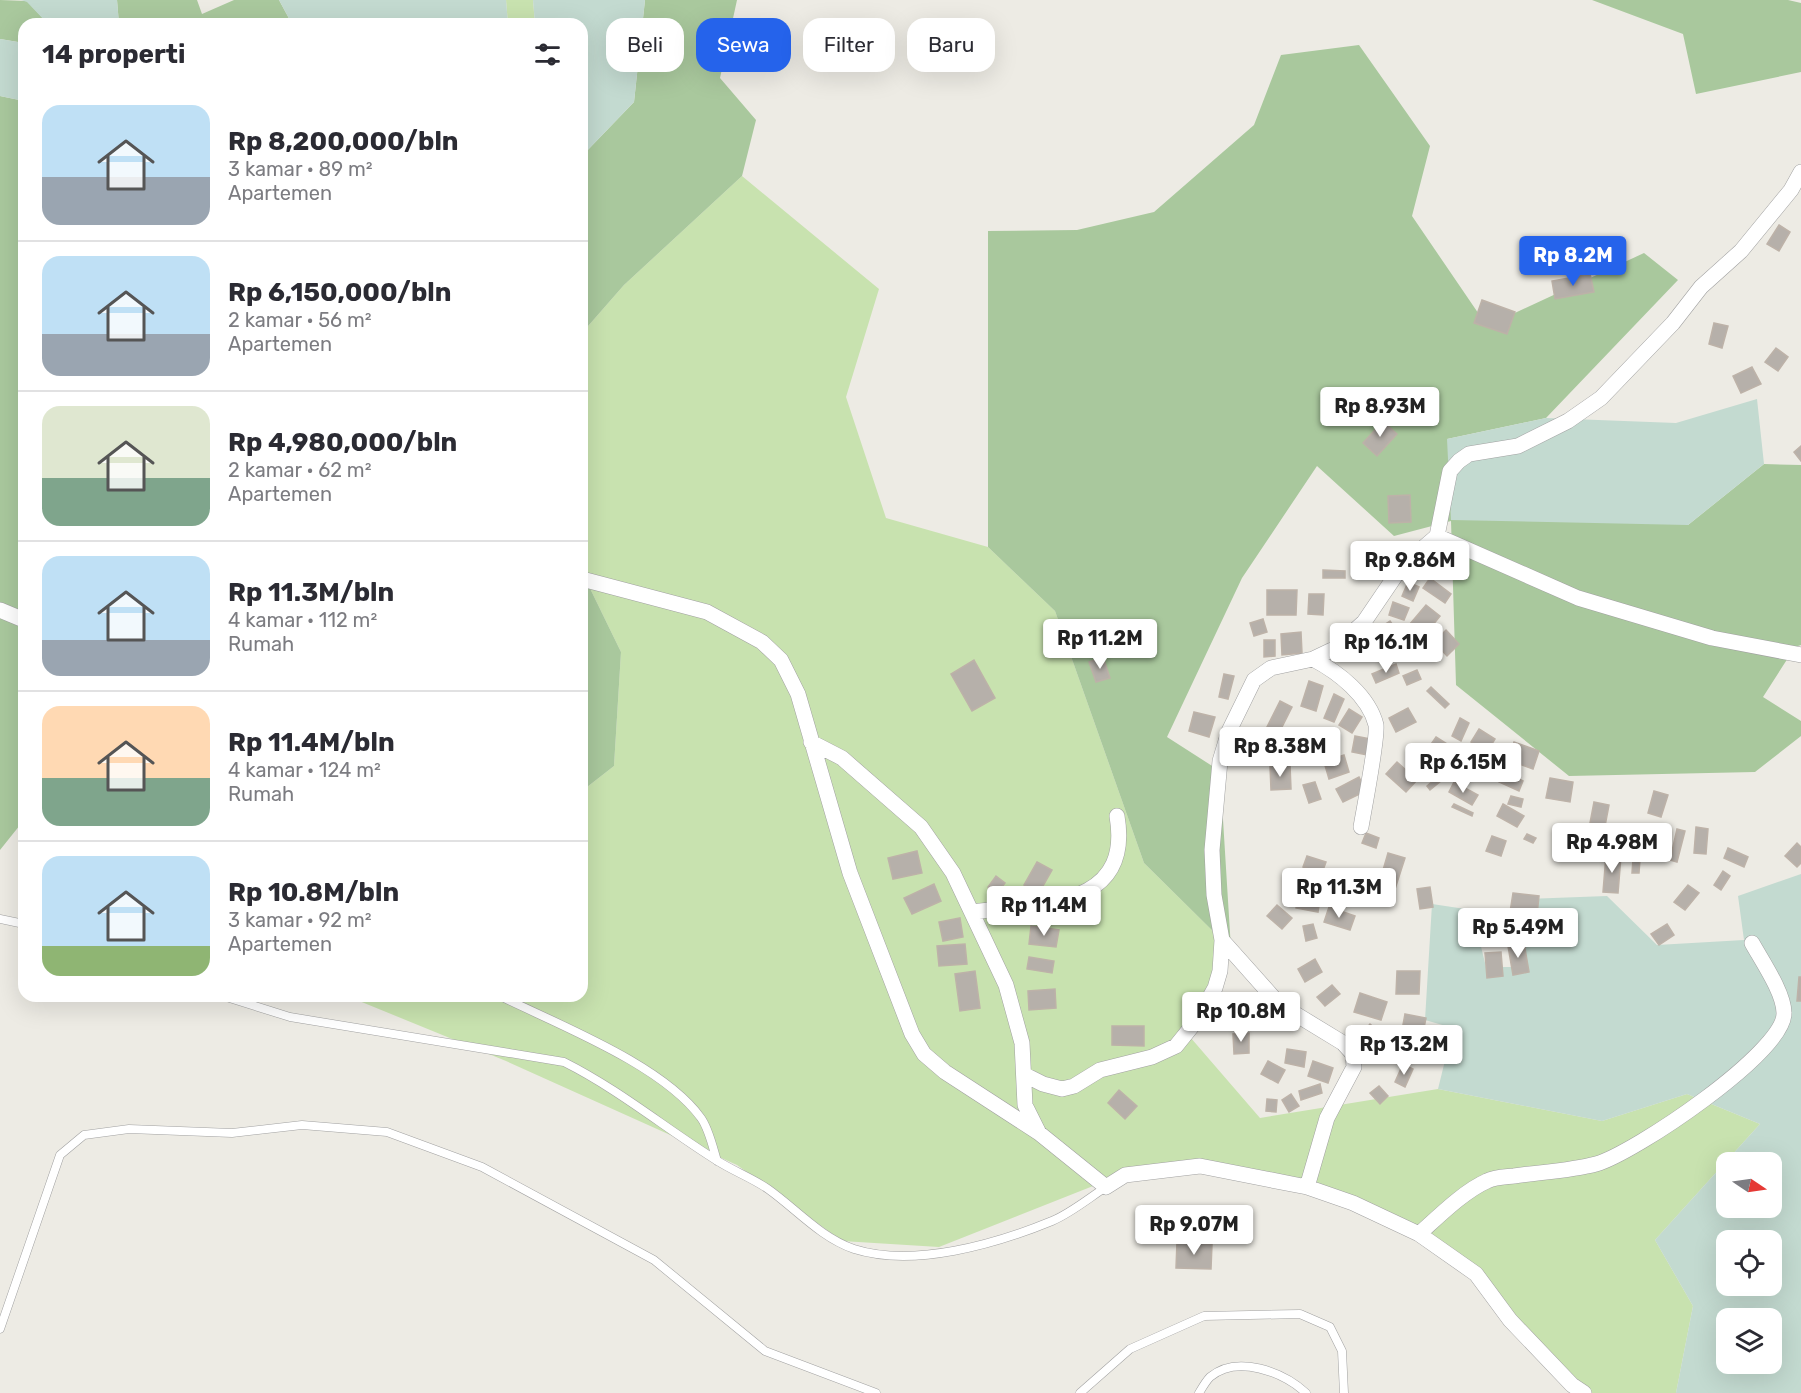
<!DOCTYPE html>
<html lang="id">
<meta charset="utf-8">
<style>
:root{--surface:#fff;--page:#f2f2f3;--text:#2b2b33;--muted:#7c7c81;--line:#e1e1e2;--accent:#2563eb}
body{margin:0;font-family:Rubik,sans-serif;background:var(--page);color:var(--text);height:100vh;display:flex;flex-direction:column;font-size:22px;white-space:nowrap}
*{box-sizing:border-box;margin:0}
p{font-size:20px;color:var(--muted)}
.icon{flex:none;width:33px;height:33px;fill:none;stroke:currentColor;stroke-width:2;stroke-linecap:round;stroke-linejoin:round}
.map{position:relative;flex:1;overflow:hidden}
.side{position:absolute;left:18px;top:18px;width:570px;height:984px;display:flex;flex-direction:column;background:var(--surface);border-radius:18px;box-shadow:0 6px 24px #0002}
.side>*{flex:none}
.guide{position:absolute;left:606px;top:18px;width:570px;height:54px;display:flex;gap:12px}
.needle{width:39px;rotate:103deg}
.buttons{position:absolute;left:1716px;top:1152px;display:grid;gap:12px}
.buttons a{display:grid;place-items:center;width:66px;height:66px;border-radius:12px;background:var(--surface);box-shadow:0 6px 24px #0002;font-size:30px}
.price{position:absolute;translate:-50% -51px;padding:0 14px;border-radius:6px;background:#fff;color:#222;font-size:20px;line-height:39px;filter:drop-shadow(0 2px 3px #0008)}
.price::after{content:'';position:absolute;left:50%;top:36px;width:18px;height:14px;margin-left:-9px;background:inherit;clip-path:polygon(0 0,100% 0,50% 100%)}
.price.on{background:var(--accent);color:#fff}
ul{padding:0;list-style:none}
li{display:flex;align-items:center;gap:18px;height:150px;padding:0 24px}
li+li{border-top:2px solid var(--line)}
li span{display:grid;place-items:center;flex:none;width:168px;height:120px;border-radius:18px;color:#555}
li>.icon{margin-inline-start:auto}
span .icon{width:72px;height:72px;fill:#fffc;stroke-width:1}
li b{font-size:26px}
h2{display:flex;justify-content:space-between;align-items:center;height:72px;padding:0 24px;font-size:26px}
.tag{padding:0 21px;border-radius:18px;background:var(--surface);box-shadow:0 6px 24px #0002;font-size:21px;line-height:54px}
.tag.on{background:var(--accent);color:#fff}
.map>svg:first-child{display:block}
</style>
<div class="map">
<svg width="1801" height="1393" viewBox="0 0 1801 1393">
<rect width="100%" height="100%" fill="#edebe4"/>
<path fill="#c8e2af" d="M506 0H533L535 24H508Z
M742 176 879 289 846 397 886 518 988 547 1055 611 1144 863 1231 949 1184 1030 1260 1118 1438 1089 1602 1121 1687 1094 1760 1124 1655 1240 1693 1306 1676 1393H1585L1560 1376 1434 1240 1225 1163 1131 1171 939 1247 842 1241 737 1165 506 1061 347 996H582V791L614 766 621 652 582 572V333L624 285Z"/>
<path fill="#a9c89d" d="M0 0 27 1 48 24H24V43L0 39Z
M117 0H197L202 14 234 0H279L292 24H119Z
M645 0H737L720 78 756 120 742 176 624 285 582 333V156L634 102Z
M1592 0H1788L1801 3V72L1696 94 1683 34Z
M1359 45 1430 146 1412 216 1487 326 1644 253 1678 280 1546 418 1447 439 1688 525 1764 464 1801 465V645L1795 647 1763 697 1801 721V736L1755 772 1569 776 1456 685 1451 521 1394 536 1317 466 1242 578 1167 737 1220 771 1231 949 1144 863 1055 611 988 547V231L1077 230 1154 212 1254 125 1281 55Z
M0 96 24 101V820L0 850Z
M582 572 621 652 614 766 582 791Z"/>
<path fill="#c3dad0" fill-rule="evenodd" d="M21 0H117L119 24H48L27 2Z
M279 0H506L508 24H292Z
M533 0H645L634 102 582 156V24H535Z
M0 39 24 43V101L0 96Z
M1757 399 1764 464 1688 525 1451 520 1447 439 1546 418 1676 423Z
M1801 874V1393H1676L1693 1306 1655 1240 1760 1124 1687 1094 1602 1121 1438 1089 1453 1028 1425 1020 1432 904 1472 910 1486 967H1526V899L1607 896 1657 945 1744 940 1738 896ZM1726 1162H1772V1208H1726ZM1726 1240H1772V1286H1726ZM1726 1318H1772V1364H1726Z"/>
<path fill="#b6b0aa" stroke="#bdb2a8" stroke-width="1.5" d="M1779 225 1790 232 1779 251 1767 244Z
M1590 274 1594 292 1555 299 1552 281Z
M1482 300 1515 312 1507 334 1474 323Z
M1714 323 1728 326 1722 348 1709 344Z
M1776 348 1788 357 1778 371 1765 362Z
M1752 367 1761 384 1741 393 1733 376Z
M1383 421 1397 434 1377 456 1363 443Z
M1801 446V461L1794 452Z
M1410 495 1411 522 1389 523 1388 496Z
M1323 570 1345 571V578H1323Z
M1430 578 1451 594 1445 603 1423 588Z
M1408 582 1419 587 1413 601 1402 596Z
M1267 590H1297L1296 615H1267Z
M1309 594H1324L1323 615 1308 614Z
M1393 602 1409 608 1404 620 1389 615Z
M1426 605 1440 616 1424 636 1410 624Z
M1263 619 1267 632 1254 636 1250 623Z
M1390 621 1397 631 1379 643 1372 633Z
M1446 630 1459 644 1447 656 1434 642Z
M1301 632 1302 653 1282 655 1281 634Z
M1264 640H1275V656L1264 657Z
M1397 641 1410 645 1404 660 1392 655Z
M1103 657 1110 678 1096 682 1089 662Z
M974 660 995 698 972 711 951 674Z
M1396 664 1399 673 1376 683 1372 674Z
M1417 670 1421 679 1407 685 1403 676Z
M1224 674 1234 676 1228 699 1219 697Z
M1309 681 1323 686 1316 711 1301 706Z
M1431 687 1449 704 1445 708 1427 691Z
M1334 694 1344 699 1334 722 1324 718Z
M1280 701 1292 707 1276 739 1264 733Z
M1408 708 1416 722 1396 732 1389 718Z
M1349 709 1362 717 1352 733 1339 725Z
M1194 712 1215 717 1209 737 1189 731Z
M1460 718 1469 723 1461 741 1452 736Z
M1479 729 1495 739 1487 752 1471 742Z
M1355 736 1371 739 1368 755 1352 752Z
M1436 737 1455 749 1447 763 1427 750Z
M1514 742 1539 751 1533 769 1508 760Z
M1344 755 1349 772 1329 779 1324 762Z
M1423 755 1435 763 1427 775 1415 766Z
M1397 762 1417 780 1406 792 1386 774Z
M1290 765 1291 789 1271 790 1270 766Z
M1443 772 1447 776 1430 790 1427 786Z
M1504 772 1523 781 1519 791 1499 782Z
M1359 777 1366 791 1343 802 1336 789Z
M1550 778 1573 782 1570 802 1546 798Z
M1315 782 1321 799 1309 803 1303 785Z
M1454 782 1478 795 1472 805 1449 792Z
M1654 791 1668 795 1661 817 1648 813Z
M1511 796 1523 799 1521 807 1508 804Z
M1594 802 1609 805 1605 826 1590 823Z
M1454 804 1473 813 1472 816 1452 807Z
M1503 804 1524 816 1517 827 1497 816Z
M1696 827 1708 829 1706 854 1694 853Z
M1677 829 1685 831 1677 862 1670 860Z
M1366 833 1379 838 1376 848 1362 843Z
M1527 834 1536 838 1533 843 1524 839Z
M1492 836 1506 841 1501 856 1486 851Z
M1797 843 1801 847V863L1797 867 1785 856Z
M1634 845 1641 846 1639 873H1632Z
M1728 848 1748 857 1744 867 1724 858Z
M917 851 922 873 893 879 888 858Z
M1388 853 1405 858 1395 889 1379 884Z
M1606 855 1621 856 1618 893 1603 892Z
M1307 856 1326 862 1322 873 1303 867Z
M1037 862 1052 870 1039 893 1024 885Z
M1723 871 1730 876 1721 890 1714 885Z
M996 876 1005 883 997 894 988 887Z
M934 884 941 901 912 914 904 898Z
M1688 885 1699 893 1685 910 1674 902Z
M1430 887 1433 907 1420 909 1417 889Z
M1513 893 1539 896 1537 915 1510 912Z
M1299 895 1320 899 1318 912 1296 908Z
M1277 905 1292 918 1282 929 1267 916Z
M1329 907 1355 916 1350 930 1324 922Z
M960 918 963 937 943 941 939 922Z
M1313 924 1317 938 1306 941 1303 926Z
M1667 924 1674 935 1659 945 1651 934Z
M1031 926 1059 930 1056 947 1029 944Z
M1524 943 1529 972 1513 975 1508 946Z
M965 944 967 964 939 966 937 946Z
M1501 952 1503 976 1487 978 1485 953Z
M1029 957 1054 961 1052 973 1027 969Z
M1315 959 1322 972 1305 982 1298 969Z
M975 971 980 1008 960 1011 955 974Z
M1397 971H1420L1419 994H1396Z
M1799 977H1801V1001H1797Z
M1332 985 1340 994 1325 1006 1317 997Z
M1055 989 1056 1008 1029 1010 1028 991Z
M1360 993 1387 1002 1381 1020 1354 1012Z
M1405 1014 1426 1018 1423 1033 1402 1030Z
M1370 1024 1378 1031 1366 1045 1358 1038Z
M1112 1026H1144V1046L1112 1045Z
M1249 1033V1053L1234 1054 1233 1034Z
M1287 1049 1306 1052 1304 1067 1285 1063Z
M1268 1061 1285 1070 1278 1083 1261 1074Z
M1313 1061 1333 1068 1328 1083 1308 1076Z
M1403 1064 1413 1069 1405 1087 1395 1082Z
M1320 1084 1322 1093 1301 1100 1299 1091Z
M1379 1086 1388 1096 1380 1104 1370 1093Z
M1119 1090 1137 1106 1125 1119 1108 1103Z
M1291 1094 1299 1106 1289 1112 1282 1100Z
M1267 1099 1277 1100 1276 1112 1266 1111Z
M1177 1242 1212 1244 1211 1269 1176 1268Z"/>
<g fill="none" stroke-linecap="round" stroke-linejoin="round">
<defs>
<path id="service" d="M0 919 24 924
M223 996 290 1017 564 1062C618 1089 665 1128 716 1160 733 1171 752 1178 768 1189 795 1208 821 1238 854 1249 914 1268 996 1244 1052 1221 1071 1213 1089 1198 1106 1187
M500 996C559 1025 663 1065 701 1118 709 1129 713 1148 717 1161
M0 1329 60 1155 84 1135 129 1129 232 1133 302 1125 387 1132 482 1167 654 1260 765 1351 876 1393
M1080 1393 1130 1349 1204 1316 1300 1314 1330 1327 1342 1351 1344 1393
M1199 1393C1202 1388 1206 1381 1210 1377 1237 1354 1283 1372 1306 1393"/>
<path id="minor" d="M1437 536 1578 598 1712 638 1801 655
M582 579 707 612 762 642 781 660 798 694 850 873 912 1034 924 1054 945 1072 1039 1133 1106 1187 1125 1175 1200 1166 1307 1187 1353 1203 1419 1234 1476 1274 1510 1320 1572 1385 1584 1393
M0 610 24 620
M1313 659C1338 672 1369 696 1376 725 1378 738 1364 809 1361 827
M811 742 842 758 921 827 953 873 1006 985 1022 1043 1025 1105 1038 1131
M973 912C1038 903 1133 910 1117 816
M1025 1075 1043 1084 1062 1089 1074 1086 1100 1070 1152 1057 1176 1046 1197 1020 1215 988 1220 971 1222 940
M1307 1187 1327 1118 1354 1067 1353 1054 1343 1043 1279 1004 1222 940 1214 895 1212 850 1220 761 1229 731 1254 680 1271 668 1313 659 1334 649 1364 622 1402 566 1437 536 1450 471 1459 461 1469 454 1518 446 1568 421 1601 398 1673 323 1701 287 1741 251 1791 190 1801 172
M1419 1234C1438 1217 1464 1191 1487 1181 1495 1177 1506 1177 1514 1176 1541 1172 1570 1171 1596 1164 1633 1154 1785 1052 1784 1013 1784 993 1762 961 1752 943"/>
</defs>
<use href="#service" stroke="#a1a1a1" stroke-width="9"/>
<use href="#minor" stroke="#a1a1a1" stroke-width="16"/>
<use href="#service" stroke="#fff" stroke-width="8"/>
<use href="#minor" stroke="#fff" stroke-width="15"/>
</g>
</svg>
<div class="buttons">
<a><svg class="needle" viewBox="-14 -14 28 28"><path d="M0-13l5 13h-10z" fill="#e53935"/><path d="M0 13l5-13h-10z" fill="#7c7c81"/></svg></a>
<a><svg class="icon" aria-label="locate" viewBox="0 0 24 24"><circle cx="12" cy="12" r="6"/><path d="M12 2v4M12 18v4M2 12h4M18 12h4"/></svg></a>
<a><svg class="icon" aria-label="layers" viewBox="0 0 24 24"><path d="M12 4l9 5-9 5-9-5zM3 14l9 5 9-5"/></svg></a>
</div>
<b class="price on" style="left:1573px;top:287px">Rp 8.2M</b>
<b class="price" style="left:1380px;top:438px">Rp 8.93M</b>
<b class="price" style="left:1410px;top:592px">Rp 9.86M</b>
<b class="price" style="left:1100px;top:670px">Rp 11.2M</b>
<b class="price" style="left:1386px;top:674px">Rp 16.1M</b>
<b class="price" style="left:1280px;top:778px">Rp 8.38M</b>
<b class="price" style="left:1463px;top:794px">Rp 6.15M</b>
<b class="price" style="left:1612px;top:874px">Rp 4.98M</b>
<b class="price" style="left:1339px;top:919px">Rp 11.3M</b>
<b class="price" style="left:1044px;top:937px">Rp 11.4M</b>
<b class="price" style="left:1518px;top:959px">Rp 5.49M</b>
<b class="price" style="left:1241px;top:1043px">Rp 10.8M</b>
<b class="price" style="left:1404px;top:1076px">Rp 13.2M</b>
<b class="price" style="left:1194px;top:1256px">Rp 9.07M</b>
<div class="guide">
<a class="tag">Beli</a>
<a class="tag on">Sewa</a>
<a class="tag">Filter</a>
<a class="tag">Baru</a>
</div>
<section class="side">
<h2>14 properti<svg class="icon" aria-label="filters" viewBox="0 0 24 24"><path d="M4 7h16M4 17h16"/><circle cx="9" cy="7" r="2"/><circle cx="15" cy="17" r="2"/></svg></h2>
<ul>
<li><span style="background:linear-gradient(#bfe0f5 60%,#9aa5b1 0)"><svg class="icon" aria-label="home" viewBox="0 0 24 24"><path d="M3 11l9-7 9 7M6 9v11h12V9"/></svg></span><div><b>Rp 8,200,000/bln</b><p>3 kamar · 89 m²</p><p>Apartemen</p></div></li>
<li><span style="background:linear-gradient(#bfe0f5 65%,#9aa5b1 0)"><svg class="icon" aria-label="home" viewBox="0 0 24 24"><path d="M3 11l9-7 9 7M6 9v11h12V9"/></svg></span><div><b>Rp 6,150,000/bln</b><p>2 kamar · 56 m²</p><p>Apartemen</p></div></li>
<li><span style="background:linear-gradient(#dfe7d0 60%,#7fa58c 0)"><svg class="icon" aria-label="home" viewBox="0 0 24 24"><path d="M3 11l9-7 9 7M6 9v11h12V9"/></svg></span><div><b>Rp 4,980,000/bln</b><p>2 kamar · 62 m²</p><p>Apartemen</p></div></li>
<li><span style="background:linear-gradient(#bfe0f5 70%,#9aa5b1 0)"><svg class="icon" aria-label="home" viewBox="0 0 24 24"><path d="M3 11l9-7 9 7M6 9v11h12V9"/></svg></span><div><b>Rp 11.3M/bln</b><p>4 kamar · 112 m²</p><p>Rumah</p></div></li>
<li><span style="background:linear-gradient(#ffd9b3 60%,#7fa58c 0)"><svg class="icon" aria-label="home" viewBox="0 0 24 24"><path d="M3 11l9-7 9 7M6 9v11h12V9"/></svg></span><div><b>Rp 11.4M/bln</b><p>4 kamar · 124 m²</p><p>Rumah</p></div></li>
<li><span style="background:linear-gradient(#bfe0f5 75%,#8fb573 0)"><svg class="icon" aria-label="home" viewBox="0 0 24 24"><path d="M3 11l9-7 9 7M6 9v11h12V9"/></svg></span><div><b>Rp 10.8M/bln</b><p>3 kamar · 92 m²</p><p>Apartemen</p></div></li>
</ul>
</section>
</div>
